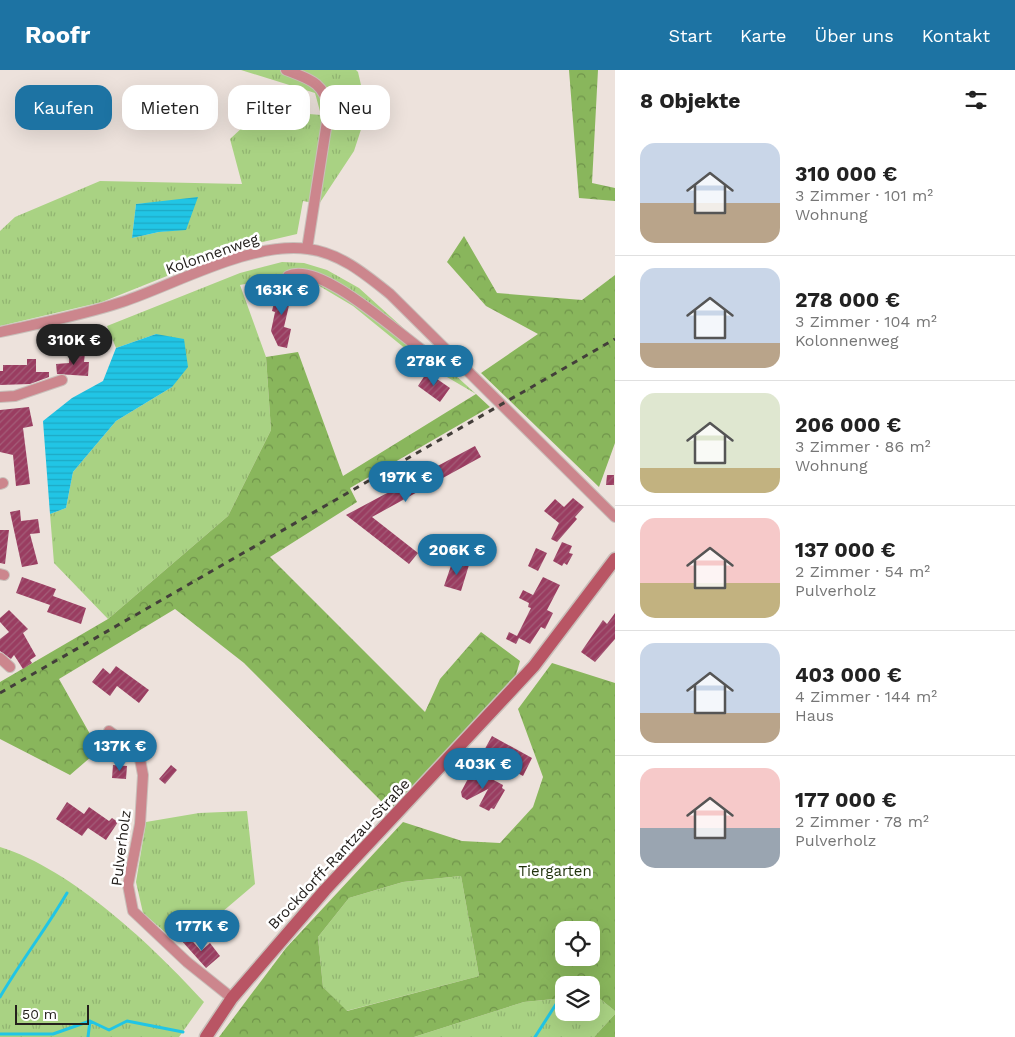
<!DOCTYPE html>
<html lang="de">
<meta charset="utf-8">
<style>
:root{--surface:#fff;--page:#f2f2f2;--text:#222;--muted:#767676;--line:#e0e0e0;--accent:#1d73a3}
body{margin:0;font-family:"Work Sans",sans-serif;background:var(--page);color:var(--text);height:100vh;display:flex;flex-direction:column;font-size:19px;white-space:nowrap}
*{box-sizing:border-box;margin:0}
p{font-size:16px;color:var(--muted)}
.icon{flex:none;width:28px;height:28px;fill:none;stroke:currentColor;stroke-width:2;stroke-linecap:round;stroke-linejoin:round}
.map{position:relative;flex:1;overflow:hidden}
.sheet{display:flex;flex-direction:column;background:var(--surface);width:400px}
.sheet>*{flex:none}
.hud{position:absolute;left:15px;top:15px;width:475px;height:45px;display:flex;gap:10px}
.fabs{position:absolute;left:555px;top:851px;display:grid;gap:10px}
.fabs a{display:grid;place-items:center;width:45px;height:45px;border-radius:10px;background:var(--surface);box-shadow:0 5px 20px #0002;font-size:25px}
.scale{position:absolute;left:15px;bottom:12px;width:74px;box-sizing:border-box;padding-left:5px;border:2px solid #24201d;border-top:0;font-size:14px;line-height:18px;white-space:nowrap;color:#24201d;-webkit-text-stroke:4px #fff;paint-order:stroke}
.price{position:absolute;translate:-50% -42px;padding:0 11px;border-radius:18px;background:var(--accent);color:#fff;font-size:16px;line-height:32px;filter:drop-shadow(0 1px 2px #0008)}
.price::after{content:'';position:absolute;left:50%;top:30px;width:15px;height:11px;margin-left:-8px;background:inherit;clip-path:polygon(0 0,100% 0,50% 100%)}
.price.active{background:#222;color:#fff}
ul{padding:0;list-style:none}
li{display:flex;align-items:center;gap:15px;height:125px;padding:0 25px}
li+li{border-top:1px solid var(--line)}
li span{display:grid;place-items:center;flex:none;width:140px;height:100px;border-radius:15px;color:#555}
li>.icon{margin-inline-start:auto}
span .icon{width:60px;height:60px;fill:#fffc;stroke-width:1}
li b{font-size:21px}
h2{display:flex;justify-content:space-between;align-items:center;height:60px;padding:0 25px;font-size:21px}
.tag{padding:0 18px;border-radius:15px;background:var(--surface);box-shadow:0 5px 20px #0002;font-size:18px;line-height:45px}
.tag.active{background:var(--accent);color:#fff}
header{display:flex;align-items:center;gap:30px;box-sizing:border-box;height:70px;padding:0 25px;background:var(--accent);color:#fff}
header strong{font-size:24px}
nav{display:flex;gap:28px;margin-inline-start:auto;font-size:18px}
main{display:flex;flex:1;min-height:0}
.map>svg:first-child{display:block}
</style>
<header>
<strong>Roofr</strong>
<nav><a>Start</a><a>Karte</a><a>Über uns</a><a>Kontakt</a></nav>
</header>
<main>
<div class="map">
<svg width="615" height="967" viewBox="0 0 615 967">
<defs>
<pattern id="grass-tufts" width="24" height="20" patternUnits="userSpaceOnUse" patternTransform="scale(1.25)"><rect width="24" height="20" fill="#a9d283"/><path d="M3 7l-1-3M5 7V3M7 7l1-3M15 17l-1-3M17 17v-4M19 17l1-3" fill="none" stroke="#91b471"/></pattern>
<pattern id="forest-crowns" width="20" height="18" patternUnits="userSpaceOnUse" patternTransform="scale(1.25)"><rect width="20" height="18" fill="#89b65c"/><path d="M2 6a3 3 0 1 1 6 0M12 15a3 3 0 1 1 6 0" fill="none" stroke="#70944b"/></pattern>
<pattern id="water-rules" width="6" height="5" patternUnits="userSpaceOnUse" patternTransform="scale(1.25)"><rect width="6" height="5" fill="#21c5e5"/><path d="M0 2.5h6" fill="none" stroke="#1ea9c4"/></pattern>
<pattern id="building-hatch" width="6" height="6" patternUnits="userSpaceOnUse" patternTransform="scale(1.25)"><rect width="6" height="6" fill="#9a3d61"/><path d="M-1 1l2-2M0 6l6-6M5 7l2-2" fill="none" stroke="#a35d78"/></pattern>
</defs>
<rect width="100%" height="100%" fill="#ede2dc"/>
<path fill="url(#grass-tufts)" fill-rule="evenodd" d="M241 0H356L358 2 367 41 354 81 319 134 303 131 297 164 237 178 102 232 0 256V161L15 147 100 111 242 114 230 69 261 40 321 45 315 23ZM163 132 186 159 159 162 132 168 136 134Z
M282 192 304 193 327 200 359 218 476 324 423 293 353 236 316 214 318 205 291 200 279 207 240 215 266 287 271 360 228 446 108 549 54 493 50 444 66 438 73 402 116 351 172 317 156 264 116 278 107 256 240 203Z
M247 741 255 814 215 848 191 852 166 863 143 843 136 812 146 752 199 743Z
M0 777C72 799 154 877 204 932L179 967H0Z
M461 806 479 906 346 941 323 917 318 867 349 828 403 812Z
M594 924 615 941V944L594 967H414L524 932 564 928V942H591V925Z"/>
<path fill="url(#forest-crowns)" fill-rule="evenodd" d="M569 0H598L592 113 615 118V131L579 128Z
M464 166 497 223 582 230 615 205V373L599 417 481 303 538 264 486 236 447 192Z
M298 282 343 406 476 324 490 337 350 418 357 432 270 487 425 642 440 609 481 562 520 591 516 605 390 743 384 734 244 593 175 539 59 609 99 680 70 705 0 669V612L108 549 228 446 271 360 266 287Z
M552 593 615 613V941L594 924 591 925V915H564V928L524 932 414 967H219L286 878 403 752 462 771 500 773 533 737 543 707 518 639ZM461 806 479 906 347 941 323 917 318 867 349 828 403 812ZM564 860H591V888H564Z
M615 944V967H594Z"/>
<path fill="url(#water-rules)" d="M198 127 186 160 159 162 132 168 136 134Z
M156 264 184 269 188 297 172 317 116 351 73 402 66 438 50 444 43 351 72 328 103 311 116 278Z"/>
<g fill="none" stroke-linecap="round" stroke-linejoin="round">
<path stroke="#21c5e5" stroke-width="3" d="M0 927C21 891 46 859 67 823
M0 964H53L90 951 109 960 127 951 183 962
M88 967 90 951
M535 967 560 928"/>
</g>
<path fill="url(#building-hatch)" d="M278 215 293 218 284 257 291 259 287 278 278 276 271 261 275 242 272 241Z
M69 282 85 283 84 292H89L88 306 57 304 56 294 69 293Z
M27 289H36V302H49V307L30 314 0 315V301H3V295H27Z
M427 302 450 318 440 332 418 316Z
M29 337 33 356 23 358 30 414 16 416 13 385 0 382V340Z
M475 376 481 387 372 447 418 483 409 494 346 445Z
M607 405H614V415H606Z
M573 428 584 437 575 447 577 449 557 472 551 469 559 453 544 441 555 429 564 437Z
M20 440 21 451 38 449 40 463 30 464 38 494 22 497 10 442Z
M0 460H9L5 494 0 493Z
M562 472 572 476 569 483 573 484 567 495 564 493 562 496 553 491Z
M536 478 547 483 538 501 528 496Z
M453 490 469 495 461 521 444 516Z
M22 507 56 519 53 526 86 538 81 554 47 542 50 535 16 523Z
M543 507 560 515 547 540 553 543 545 559 541 557 530 574 519 568 516 574 506 569 509 562 517 566 531 538 528 537 529 533 519 528 523 520 533 525Z
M9 540 28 559 23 563 36 586 30 590 32 593 23 599 14 585 11 589 0 581V569L9 562 0 552V548Z
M615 543V569L595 592 581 582 603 550 607 554Z
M116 596 149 620 139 633 117 616 110 626 92 612 103 598 110 604Z
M492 666 532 688 523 706 482 684Z
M113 695 127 696 126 709 112 708Z
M171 695 177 700 165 714 159 709Z
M473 699 503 715 502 718 505 720 494 739 491 738 489 741 479 736 488 719 467 730 462 727 461 722Z
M67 732 84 744 89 737 109 751 112 748 118 752 106 770 88 758 82 766 56 749Z
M187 865 201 881 210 873 220 886 206 898 181 870Z"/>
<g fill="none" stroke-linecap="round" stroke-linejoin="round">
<defs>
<path id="street" d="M286 0C309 9 324 12 329 39L307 179
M288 206C323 188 414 280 448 298L459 293
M0 262C41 253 83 245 122 232 176 214 251 171 308 179 340 183 365 204 390 224L615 447
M0 327 15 326 62 310
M0 414 3 413
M0 504 4 505
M0 588 10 597
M109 661 139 684 143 705 140 754 128 815 133 841 187 892 232 928"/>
<path id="secondary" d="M206 967 232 928 325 820 534 596 615 489"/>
</defs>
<use href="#street" stroke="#c9bfba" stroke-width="12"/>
<use href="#secondary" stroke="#c9bfba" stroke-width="15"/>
<use href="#street" stroke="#cc868d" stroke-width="10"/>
<use href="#secondary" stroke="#b95564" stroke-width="12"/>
<path stroke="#433e3a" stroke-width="3" stroke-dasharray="6 6" stroke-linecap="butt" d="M0 623 615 269"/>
</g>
<g text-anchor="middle" stroke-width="5" stroke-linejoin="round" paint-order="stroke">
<g font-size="15" fill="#24201d" stroke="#fff">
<text transform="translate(212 184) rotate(-19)" y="5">Kolonnenweg</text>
<text transform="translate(121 778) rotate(-83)" y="5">Pulverholz</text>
<text transform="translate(339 784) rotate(-47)" y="5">Brockdorff-Rantzau-Straße</text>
</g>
<g font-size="15" fill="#1f310b" stroke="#fff">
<text x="555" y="806">Tiergarten</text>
</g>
</g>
</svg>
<div class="fabs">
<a><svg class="icon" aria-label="locate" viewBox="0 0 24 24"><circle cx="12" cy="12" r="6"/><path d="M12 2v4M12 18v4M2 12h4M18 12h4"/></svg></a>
<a><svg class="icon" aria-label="layers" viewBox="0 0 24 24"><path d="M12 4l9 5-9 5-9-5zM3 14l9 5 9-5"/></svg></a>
</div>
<div class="scale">50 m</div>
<b class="price" style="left:282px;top:246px">163K €</b>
<b class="price active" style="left:74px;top:296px">310K €</b>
<b class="price" style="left:434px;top:317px">278K €</b>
<b class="price" style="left:406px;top:433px">197K €</b>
<b class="price" style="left:457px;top:506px">206K €</b>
<b class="price" style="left:120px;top:702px">137K €</b>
<b class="price" style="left:483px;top:720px">403K €</b>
<b class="price" style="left:202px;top:882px">177K €</b>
<div class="hud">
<a class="tag active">Kaufen</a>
<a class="tag">Mieten</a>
<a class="tag">Filter</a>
<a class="tag">Neu</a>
</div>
</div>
<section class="sheet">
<h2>8 Objekte<svg class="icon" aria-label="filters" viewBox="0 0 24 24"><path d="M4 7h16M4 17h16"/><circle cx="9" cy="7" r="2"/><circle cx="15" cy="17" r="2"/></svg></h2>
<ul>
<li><span style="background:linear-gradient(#c9d6e8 60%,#b9a48a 0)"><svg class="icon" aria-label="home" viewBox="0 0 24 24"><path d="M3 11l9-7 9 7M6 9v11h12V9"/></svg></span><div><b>310 000 €</b><p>3 Zimmer · 101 m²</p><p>Wohnung</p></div></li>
<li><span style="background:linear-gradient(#c9d6e8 75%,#b9a48a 0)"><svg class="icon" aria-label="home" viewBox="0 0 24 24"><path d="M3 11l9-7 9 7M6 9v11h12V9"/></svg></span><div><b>278 000 €</b><p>3 Zimmer · 104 m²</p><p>Kolonnenweg</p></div></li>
<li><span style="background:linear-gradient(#dfe7d0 75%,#c2b280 0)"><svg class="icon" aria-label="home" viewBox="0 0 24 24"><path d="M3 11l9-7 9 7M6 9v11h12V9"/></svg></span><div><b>206 000 €</b><p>3 Zimmer · 86 m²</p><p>Wohnung</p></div></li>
<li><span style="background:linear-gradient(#f6c9c9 65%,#c2b280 0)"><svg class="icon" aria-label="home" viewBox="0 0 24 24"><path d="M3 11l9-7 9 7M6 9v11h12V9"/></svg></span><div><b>137 000 €</b><p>2 Zimmer · 54 m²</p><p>Pulverholz</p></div></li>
<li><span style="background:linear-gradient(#c9d6e8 70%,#b9a48a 0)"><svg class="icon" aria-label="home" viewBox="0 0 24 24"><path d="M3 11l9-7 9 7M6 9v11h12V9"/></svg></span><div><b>403 000 €</b><p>4 Zimmer · 144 m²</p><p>Haus</p></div></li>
<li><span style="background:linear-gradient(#f6c9c9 60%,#9aa5b1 0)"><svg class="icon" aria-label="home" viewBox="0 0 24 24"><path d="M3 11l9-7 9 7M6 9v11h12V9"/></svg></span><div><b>177 000 €</b><p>2 Zimmer · 78 m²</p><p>Pulverholz</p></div></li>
</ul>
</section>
</main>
